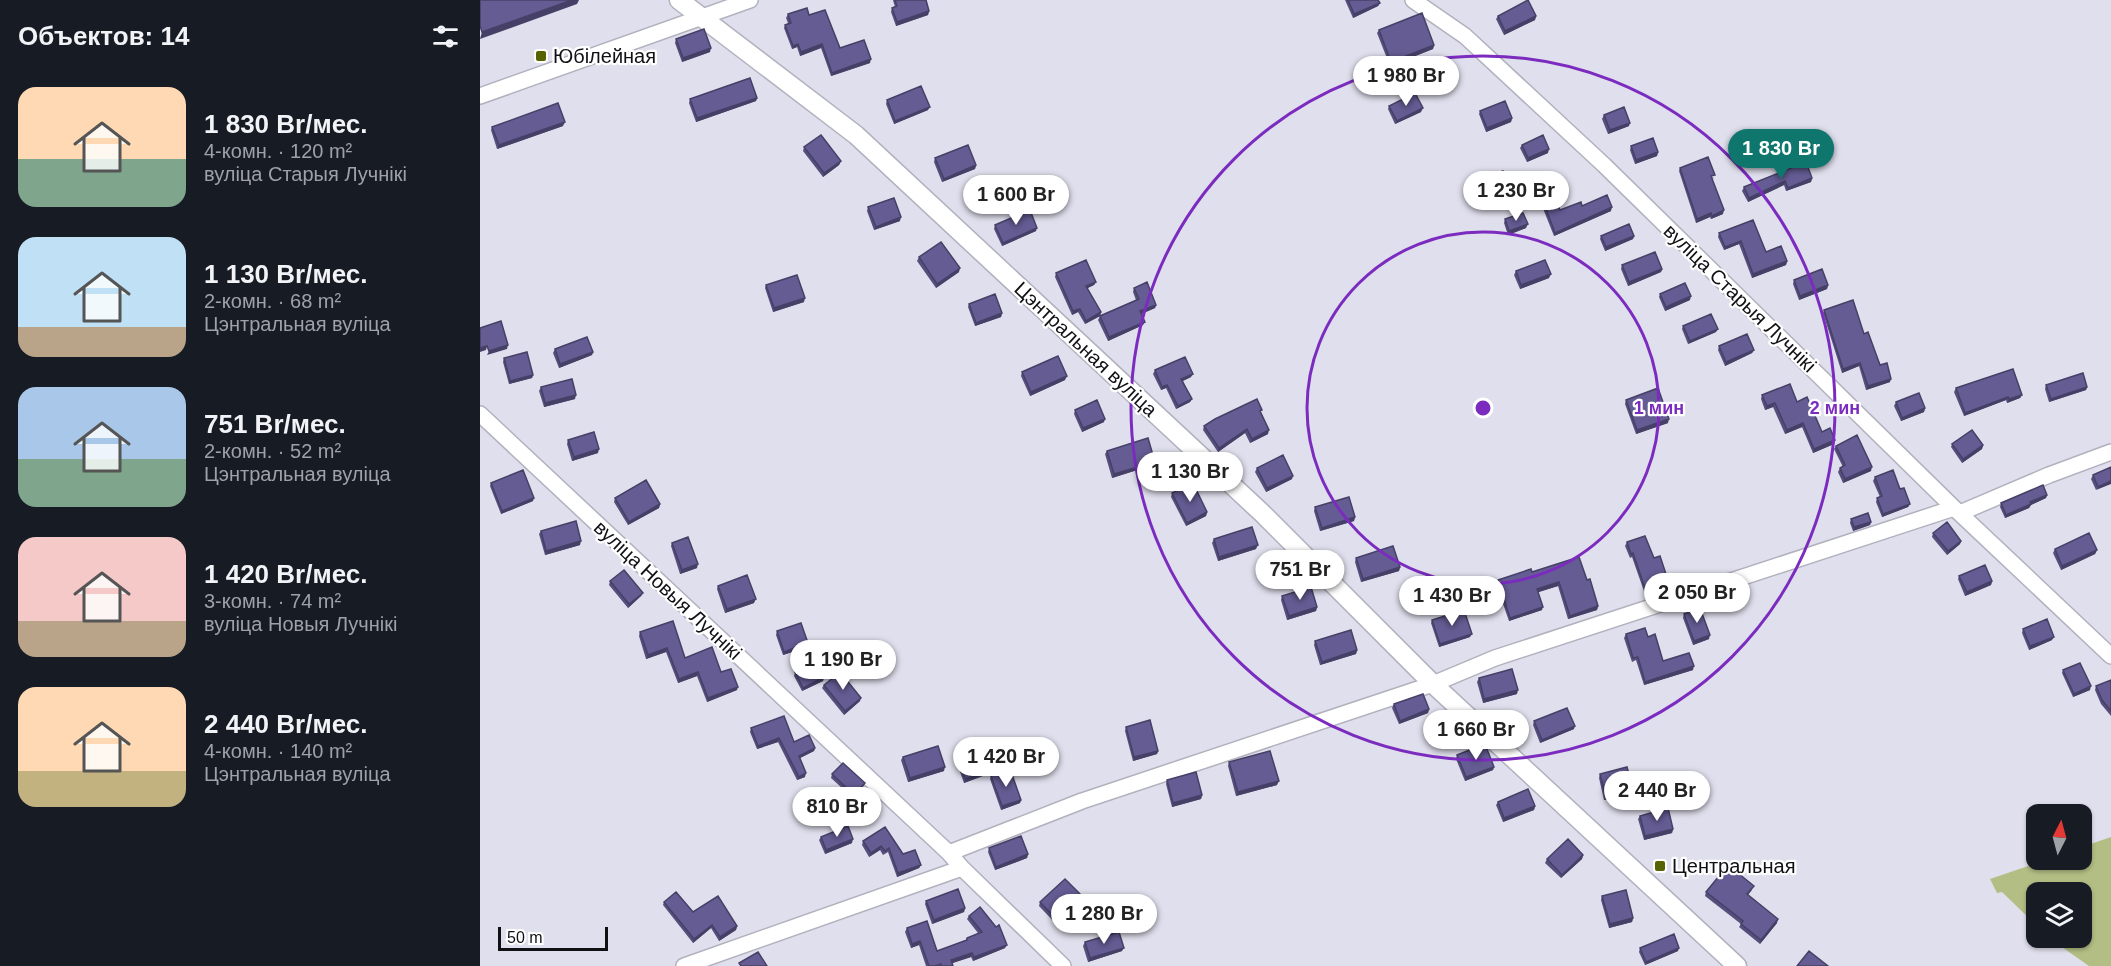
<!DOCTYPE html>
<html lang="ru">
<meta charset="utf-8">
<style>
:root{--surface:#171b24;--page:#20242c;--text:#f1f3f6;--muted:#9ea1a6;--accent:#0f766e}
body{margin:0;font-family:Helvetica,sans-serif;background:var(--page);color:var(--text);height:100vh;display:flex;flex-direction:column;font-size:22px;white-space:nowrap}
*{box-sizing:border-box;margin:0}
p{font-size:20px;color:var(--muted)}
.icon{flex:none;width:33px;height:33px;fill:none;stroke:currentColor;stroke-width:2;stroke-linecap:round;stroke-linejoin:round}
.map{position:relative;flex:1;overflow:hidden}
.panel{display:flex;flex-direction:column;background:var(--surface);width:480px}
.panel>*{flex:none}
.needle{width:39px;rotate:6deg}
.fabs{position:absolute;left:1546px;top:804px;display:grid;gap:12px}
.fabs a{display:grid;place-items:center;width:66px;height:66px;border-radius:12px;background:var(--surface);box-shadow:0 2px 4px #0004;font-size:30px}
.scale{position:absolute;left:18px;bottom:15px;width:110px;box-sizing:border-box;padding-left:6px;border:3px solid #111015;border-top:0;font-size:16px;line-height:21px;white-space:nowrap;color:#111015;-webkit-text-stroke:4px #fff;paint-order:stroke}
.price{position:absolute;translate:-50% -51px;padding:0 14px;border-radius:21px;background:#fff;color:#222;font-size:20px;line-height:39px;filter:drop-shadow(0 2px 3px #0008)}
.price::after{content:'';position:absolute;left:50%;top:36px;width:18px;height:14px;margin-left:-9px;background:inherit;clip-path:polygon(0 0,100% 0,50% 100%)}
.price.active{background:var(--accent);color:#fff}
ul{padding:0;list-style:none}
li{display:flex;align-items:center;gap:18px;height:150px;padding:0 18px}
li span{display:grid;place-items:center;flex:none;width:168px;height:120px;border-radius:18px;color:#555}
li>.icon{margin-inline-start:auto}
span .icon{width:72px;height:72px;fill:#fffc;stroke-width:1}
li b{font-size:26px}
h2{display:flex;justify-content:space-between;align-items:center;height:72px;padding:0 18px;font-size:26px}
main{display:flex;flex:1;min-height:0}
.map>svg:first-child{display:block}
</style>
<main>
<section class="panel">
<h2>Объектов: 14<svg class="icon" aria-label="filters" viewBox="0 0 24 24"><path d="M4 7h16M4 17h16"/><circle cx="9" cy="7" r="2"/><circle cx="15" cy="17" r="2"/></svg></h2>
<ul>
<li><span style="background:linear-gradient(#ffd9b3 60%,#7fa58c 0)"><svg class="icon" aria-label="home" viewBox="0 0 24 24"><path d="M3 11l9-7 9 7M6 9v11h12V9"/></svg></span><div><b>1 830 Br/мес.</b><p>4-комн. · 120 m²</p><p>вуліца Старыя Лучнікі</p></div></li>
<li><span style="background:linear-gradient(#bfe0f5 75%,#b9a48a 0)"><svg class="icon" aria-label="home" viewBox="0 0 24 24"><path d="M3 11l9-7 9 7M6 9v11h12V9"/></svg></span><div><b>1 130 Br/мес.</b><p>2-комн. · 68 m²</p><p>Цэнтральная вуліца</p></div></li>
<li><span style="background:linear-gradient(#a9c7e8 60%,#7fa58c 0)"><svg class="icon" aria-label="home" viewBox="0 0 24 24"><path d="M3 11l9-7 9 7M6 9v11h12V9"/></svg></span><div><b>751 Br/мес.</b><p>2-комн. · 52 m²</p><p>Цэнтральная вуліца</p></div></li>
<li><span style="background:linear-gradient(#f6c9c9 70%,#b9a48a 0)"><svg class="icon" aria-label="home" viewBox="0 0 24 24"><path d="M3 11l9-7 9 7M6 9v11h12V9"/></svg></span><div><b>1 420 Br/мес.</b><p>3-комн. · 74 m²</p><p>вуліца Новыя Лучнікі</p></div></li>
<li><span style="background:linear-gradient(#ffd9b3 70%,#c2b280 0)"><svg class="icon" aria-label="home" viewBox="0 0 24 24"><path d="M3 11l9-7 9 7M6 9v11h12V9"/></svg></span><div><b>2 440 Br/мес.</b><p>4-комн. · 140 m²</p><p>Цэнтральная вуліца</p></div></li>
</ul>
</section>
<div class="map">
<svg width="1631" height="966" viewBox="0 0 1631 966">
<rect width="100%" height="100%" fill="#e0dfed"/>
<path fill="#b3be84" d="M1631 837V966H1609L1569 938H1602V892H1557V926L1522 892 1517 893 1510 879 1566 860H1602V847Z"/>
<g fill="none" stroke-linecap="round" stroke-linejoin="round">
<defs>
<path id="minor" d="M933 0 985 36 1124 165 1474 508 1631 656
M0 96 270 0
M0 414 469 853 482 868 583 966
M1480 513 1569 475 1631 452
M469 853 602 801 953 684 1015 658 1474 508
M204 966 482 868"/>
<path id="major" d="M199 0 376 135 782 513 953 684 1257 966"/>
</defs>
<use href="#minor" stroke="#b2b1be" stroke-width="18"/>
<use href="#major" stroke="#b2b1be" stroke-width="21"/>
<use href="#minor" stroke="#fff" stroke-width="15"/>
<use href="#major" stroke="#fff" stroke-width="18"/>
</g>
<path fill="#564f7e" d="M413 0H446L449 11 448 15 416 26 411 12 412 8 415 7Z
M865 0H898L900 3 898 6 873 18Z
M308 14 329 15 360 48 390 63 351 76 341 48 320 56 317 47 312 49 304 28 305 25 308 23 306 18Z
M1018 16H1056L1055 20 1024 35 1016 19Z
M899 30 954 45 953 49 910 66 897 33Z
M196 39 230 52 202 62 195 43Z
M277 98 276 101 216 122 209 103 210 99Z
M407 100 448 110 414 124 406 104Z
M909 106 941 112 915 124 908 109Z
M1000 111 1032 118 1031 122 1006 132 999 114Z
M1124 115 1149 126 1128 134 1122 119Z
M83 126 17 149 11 130 12 127Z
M1042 145 1068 153 1047 162 1040 148Z
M1151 146 1178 152 1177 156 1155 164 1150 150Z
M324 147 361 161 359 165 343 177 323 151Z
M455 158 496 165 495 169 462 182 454 162Z
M1200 168 1234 178 1232 179 1243 214 1231 219 1230 217 1216 223 1199 171Z
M1009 176 1029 195 1016 200 1008 180Z
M1332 178 1331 182 1306 191 1304 185 1268 202 1262 191 1264 187Z
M1046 185 1080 210 1131 211 1074 236 1060 201 1052 205 1045 189Z
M388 207 420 221 394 230 387 211Z
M1025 219 1046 228 1028 235 1024 223Z
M1273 220 1286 252 1307 261 1306 265 1272 278 1259 244 1244 250 1238 237 1239 233Z
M515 225 556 231 522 246 514 229Z
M1121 236H1154L1153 239 1125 251 1120 239Z
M439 257 479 272 456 288 437 261Z
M1142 265 1182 269 1181 272 1148 286 1141 269Z
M1036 271 1069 278 1040 289 1034 275Z
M576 273 616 282 614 285 607 288 621 312 620 316 605 324 598 312 592 315 575 277Z
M1314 280 1348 285 1347 289 1319 300 1313 284Z
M286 285 324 302 293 312 285 288Z
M654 288 676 305 675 308 661 314 663 325 628 341 618 320 620 316 656 300 653 292Z
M1180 294 1210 300 1185 311 1179 297Z
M489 304 522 313 521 317 495 326 488 307Z
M1344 310 1384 334 1410 382 1386 390 1379 366 1362 373 1343 313Z
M1203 326 1236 332 1208 344 1202 329Z
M1239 346 1274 350 1272 353 1245 366 1238 350Z
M75 349 113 352 112 355 79 368 73 353Z
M24 358 53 375 52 378 29 384 23 362Z
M675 370 711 377 703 381 712 399 710 402 696 409 686 388 681 390 673 374Z
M542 372 585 380 550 396 541 376Z
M1566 385 1607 387 1606 390 1569 402 1565 389Z
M61 387 95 399 64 407 59 391Z
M1476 388 1542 395 1540 398 1527 403 1526 400 1484 416 1474 392Z
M1282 395 1317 402 1342 432 1355 440 1354 444 1333 453 1322 427 1305 434 1293 407 1285 410 1281 399Z
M1146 400 1188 423 1156 434 1145 404Z
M1416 402 1445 408 1444 412 1421 421 1414 406Z
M595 410 624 422 602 432 594 414Z
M781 413 788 434 770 443 765 433 738 452 723 430 724 426Z
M88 440 118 453 92 461 87 444Z
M1472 444 1503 445 1502 449 1482 463 1471 447Z
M1356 446 1391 471 1363 483 1358 472 1360 468 1363 467 1354 449Z
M627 451 675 462 673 465 632 478 625 454Z
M1631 467 1616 490 1611 479 1613 475Z
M777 468 812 479 786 492 775 472Z
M1395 477 1430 504 1428 507 1402 517 1396 502 1397 498 1400 497 1393 481Z
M11 483 53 501 21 514 10 486Z
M692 493 727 512 726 516 706 526 691 497Z
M1567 495 1566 498 1551 505 1549 508 1525 518 1520 507 1521 503Z
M135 498 180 504 179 508 148 525 134 502Z
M835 507 875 517 874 521 840 531 834 511Z
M1371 519 1391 522 1390 525 1373 531 1370 523Z
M61 531 100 545 65 555 59 534Z
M1453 533 1481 541 1480 544 1467 555 1452 537Z
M734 539 776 549 738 561 732 543Z
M1147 542 1174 558 1186 574 1185 578 1181 579 1183 591 1166 597 1152 557 1150 558 1145 546Z
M192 543 217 568 200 574 191 546Z
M1575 549 1617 550 1615 554 1581 570 1573 553Z
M876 558 920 567 919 571 881 582 875 562Z
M1052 572 1107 580 1118 606 1117 610 1088 619 1078 586 1058 592 1062 610 1029 621 1016 584 1018 580Z
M1479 576 1512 581 1511 585 1485 596 1478 579Z
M130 581 163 593 161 596 148 608 129 585Z
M238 586 274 603 245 613 237 589Z
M802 596 837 607 836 611 807 620 801 600Z
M1204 614 1229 639 1213 645 1203 618Z
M952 620 990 637 959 647 951 623Z
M1543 629 1572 640 1549 650 1542 633Z
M297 631 327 647 303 655 296 635Z
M160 632 205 658 241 672 257 690 227 702 217 676 198 683 186 652 166 659 159 636Z
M1146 634 1168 637 1183 661 1213 670 1164 685 1156 660 1152 662 1144 638Z
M835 641 877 650 876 654 840 665 834 645Z
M1583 670 1610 690 1593 697 1582 673Z
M315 672 344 677 343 681 322 691 314 676Z
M999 678 1037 694 1003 703 997 682Z
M1631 680V716L1621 704 1615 690 1616 686Z
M344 685 380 701 364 715 342 688Z
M914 704 949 709 948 713 919 724 912 708Z
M1054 721 1094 729 1060 743 1053 725Z
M646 727 678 751 677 754 653 761 645 731Z
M271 728 314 742 335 748 334 751 320 758 325 777 317 780 298 742 277 749 270 732Z
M977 755 1014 767 1013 770 985 781 976 759Z
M423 757 464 771 428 782 421 760Z
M749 762 797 785 756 796 748 766Z
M480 765 508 774 484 783 479 769Z
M352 774 383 787 373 798 351 778Z
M1120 774 1153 790 1152 793 1124 800 1119 778Z
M511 776 541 800 540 803 521 810 510 779Z
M687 780 722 795 721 799 692 807 686 784Z
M1018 802 1055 806 1054 810 1023 822 1016 805Z
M1160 816 1193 829 1192 833 1164 840 1158 819Z
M405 827 423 854 441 865 439 868 417 877 408 852 403 855 400 850 389 857 382 845 383 841Z
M341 837 372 843 345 854 339 840Z
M509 848 548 854 547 858 515 870 508 852Z
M1103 855 1102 859 1081 878 1065 863 1067 859Z
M1272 890 1268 895 1297 923 1280 944 1259 927 1261 924 1225 896 1226 892Z
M1122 896 1153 918 1152 922 1129 928 1121 900Z
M446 901 485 908 484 912 452 924 445 904Z
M602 901 577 925 559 906 560 902Z
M184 902 213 912 257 926 256 930 239 941 231 928 213 943 183 905Z
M489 916 525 948 493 961 491 957 472 963 473 966H446L439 945 431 948 425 932 427 928 457 951 486 941 487 938 498 933 487 919Z
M605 942 642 951 608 962 603 946Z
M1160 948 1198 951 1165 965 1159 952Z"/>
<path fill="#464067" d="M92 0H99L97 4 0 39 2 32Z
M900 3 898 6 873 18 874 14Z
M449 11 448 15 416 26 417 22Z
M1056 16 1055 20 1024 35 1025 31Z
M318 44 317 47 312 49 313 46Z
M342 44 341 48 320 56 321 52Z
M954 45 953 49 910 66 911 62Z
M231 48 230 52 202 62 203 58Z
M391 59 390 63 351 76 352 73Z
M277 98 276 101 216 122 217 118Z
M450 107 448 110 414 124 415 121Z
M943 108 941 112 915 124 917 121Z
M1032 118 1031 122 1006 132 1007 128Z
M85 122 83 126 17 149 19 145Z
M1150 123 1149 126 1128 134 1130 130Z
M1069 149 1068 153 1047 162 1048 158Z
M1178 152 1177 156 1155 164 1156 160Z
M361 161 359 165 343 177 344 173Z
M496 165 495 169 462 182 464 179Z
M1332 178 1331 182 1306 191 1308 188Z
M1305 181 1304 185 1268 202 1269 198Z
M1031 191 1029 195 1016 200 1017 196Z
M1062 198 1060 201 1052 205 1053 202Z
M1132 207 1131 211 1074 236 1075 233Z
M1244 210 1243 214 1231 219 1232 216Z
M1231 213 1230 217 1216 223 1217 219Z
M421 217 420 221 394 230 396 227Z
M1048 224 1046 228 1028 235 1029 231Z
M557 228 556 231 522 246 523 243Z
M1154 236 1153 239 1125 251 1126 247Z
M1261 241 1259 244 1244 250 1245 247Z
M1307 261 1306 265 1272 278 1273 274Z
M480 268 479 272 456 288 457 284Z
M1182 269 1181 272 1148 286 1149 282Z
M1071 274 1069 278 1040 289 1041 285Z
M616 282 614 285 604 290 606 286Z
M1348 285 1347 289 1319 300 1320 296Z
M1211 296 1210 300 1185 311 1186 307Z
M325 298 324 302 293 312 294 308Z
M676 305 675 308 659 315 660 311Z
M600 309 598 312 592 315 593 311Z
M621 312 620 316 605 324 606 321Z
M522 313 521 317 495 326 496 323Z
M665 322 663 325 628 341 629 337Z
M1238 329 1236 332 1208 344 1210 341Z
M28 345 27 349 7 355 9 351Z
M7 346 6 350 0 352V348Z
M1274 350 1272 353 1245 366 1246 362Z
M113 352 112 355 79 368 80 364Z
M1380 363 1379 366 1362 373 1363 369Z
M713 374 711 377 700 382 701 379Z
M53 375 52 378 29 384 30 381Z
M587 376 585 380 550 396 551 392Z
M1411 379 1410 382 1386 390 1388 386Z
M687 385 686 388 681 390 682 387Z
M1607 387 1606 390 1569 402 1571 399Z
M96 395 95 399 64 407 65 403Z
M1542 395 1540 398 1527 403 1529 399Z
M1528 397 1526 400 1484 416 1485 413Z
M712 399 710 402 696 409 698 406Z
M1295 403 1293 407 1285 410 1287 406Z
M1445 408 1444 412 1421 421 1422 418Z
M625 419 624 422 602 432 603 428Z
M1189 419 1188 423 1156 434 1157 430Z
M1323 423 1322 427 1305 434 1307 430Z
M767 429 765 433 738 452 739 448Z
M789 430 788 434 770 443 772 439Z
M1355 440 1354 444 1333 453 1334 449Z
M1503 445 1502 449 1482 463 1483 459Z
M119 449 118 453 92 461 94 457Z
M675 462 673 465 632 478 634 474Z
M1392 467 1391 471 1363 483 1365 479Z
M813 476 812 479 786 492 787 488Z
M1631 481V484L1616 490 1618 487Z
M1567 495 1566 498 1551 505 1549 508 1525 518 1526 515 1550 502Z
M54 498 53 501 21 514 22 511Z
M180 504 179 508 148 525 149 522Z
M1430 504 1428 507 1402 517 1403 514Z
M727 512 726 516 706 526 707 523Z
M875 517 874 521 840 531 842 528Z
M1391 522 1390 525 1373 531 1374 527Z
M101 541 100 545 65 555 66 551Z
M1481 541 1480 544 1467 555 1468 551Z
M778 545 776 549 738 561 739 557Z
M1617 550 1615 554 1581 570 1582 566Z
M218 564 217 568 200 574 202 570Z
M920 567 919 571 881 582 883 579Z
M1186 574 1185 578 1179 580 1180 577Z
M1512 581 1511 585 1485 596 1487 592Z
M1079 582 1078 586 1056 593 1057 589Z
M1184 588 1183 591 1166 597 1167 594Z
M163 593 161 596 148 608 149 604Z
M276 599 274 603 245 613 247 609Z
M1118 606 1117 610 1088 619 1090 616Z
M837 607 836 611 807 620 809 616Z
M1063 607 1062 610 1029 621 1030 618Z
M992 634 990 637 959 647 960 644Z
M1230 635 1229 639 1213 645 1214 641Z
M1574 637 1572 640 1549 650 1550 646Z
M328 643 327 647 303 655 304 652Z
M187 648 186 652 166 659 168 655Z
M877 650 876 654 840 665 842 662Z
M1214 666 1213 670 1164 685 1165 682Z
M218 672 217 676 198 683 199 679Z
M344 677 343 681 322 691 323 688Z
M1611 686 1610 690 1593 697 1594 694Z
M258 687 257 690 227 702 228 698Z
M1038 690 1037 694 1003 703 1004 699Z
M381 698 380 701 364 715 365 711Z
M949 709 948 713 919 724 920 721Z
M1095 726 1094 729 1060 743 1062 740Z
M299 738 298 742 277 749 278 746Z
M335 748 334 751 318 759 319 756Z
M678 751 677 754 653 761 654 757Z
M465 767 464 771 428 782 430 778Z
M1014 767 1013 770 985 781 986 777Z
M510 770 508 774 484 783 485 779Z
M326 773 325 777 317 780 319 777Z
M799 781 797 785 756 796 758 792Z
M385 783 383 787 373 798 374 795Z
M1153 790 1152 793 1124 800 1126 797Z
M722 795 721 799 692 807 693 803Z
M541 800 540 803 521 810 522 806Z
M1055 806 1054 810 1023 822 1024 818Z
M1193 829 1192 833 1164 840 1165 836Z
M373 839 372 843 345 854 346 850Z
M401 846 400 850 389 857 391 853Z
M548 854 547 858 515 870 516 867Z
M1103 855 1102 859 1081 878 1082 875Z
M441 865 439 868 417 877 418 873Z
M603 897 602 901 577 925 578 921Z
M485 908 484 912 452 924 454 920Z
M1153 918 1152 922 1129 928 1130 924Z
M1298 919 1297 923 1280 944 1281 940Z
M232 925 231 928 213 943 214 939Z
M257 926 256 930 239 941 240 937Z
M440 941 439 945 431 948 432 944Z
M527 945 525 948 493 961 494 957Z
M644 948 642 951 608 962 610 958Z
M1199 948 1198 951 1165 965 1166 962Z
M492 953 491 957 470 964 471 960Z"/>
<path fill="#645c93" stroke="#464067" stroke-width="1.5" d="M0 0H92L2 32 0 26Z
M415 0H446L449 11 417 22 412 8 417 6Z
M868 0H898L900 3 874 14Z
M1048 0 1056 16 1025 31 1018 16Z
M327 8 329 15 345 10 360 48 384 40 391 59 352 73 342 44 321 52 318 44 313 46 305 25 311 23 308 14Z
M942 13 954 45 911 62 899 30Z
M224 29 231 48 203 58 196 39Z
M270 78 277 98 217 118 210 99Z
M441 86 450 107 415 121 407 100Z
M935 93 943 108 917 121 909 106Z
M1025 101 1032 118 1007 128 1000 111Z
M78 103 85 122 19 145 12 127Z
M1144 107 1150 123 1130 130 1124 115Z
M341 135 361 161 344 173 324 147Z
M1063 135 1069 149 1048 158 1042 145Z
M1173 138 1178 152 1156 160 1151 146Z
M488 145 496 165 464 179 455 158Z
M1228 157 1235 175 1231 176 1244 210 1232 216 1231 213 1217 219 1200 168Z
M1326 162 1332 178 1308 188 1305 181 1269 198 1264 187Z
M1023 171 1031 191 1017 196 1009 176Z
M1066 177 1080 210 1101 202 1102 206 1127 195 1132 207 1075 233 1062 198 1053 202 1046 185Z
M414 198 421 217 396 227 388 207Z
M550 210 557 228 523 243 515 225Z
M1043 213 1048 224 1029 231 1025 219Z
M1273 220 1286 252 1301 246 1307 261 1273 274 1261 241 1245 247 1239 233Z
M1149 224 1154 236 1126 247 1121 236Z
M461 242 480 268 457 284 439 257Z
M1175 252 1182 269 1149 282 1142 265Z
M606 260 616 282 606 286 621 312 606 321 600 309 593 311 576 273Z
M1065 260 1071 274 1041 285 1036 271Z
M1342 269 1348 285 1320 296 1314 280Z
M317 275 325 298 294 308 286 285Z
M667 282 676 305 660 311 665 322 629 337 620 316 659 299 654 288Z
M1205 283 1211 296 1186 307 1180 294Z
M515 294 522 313 496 323 489 304Z
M1373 300 1384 334 1388 332 1400 365 1407 363 1411 379 1388 386 1380 363 1363 369 1344 310Z
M1231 314 1238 329 1210 341 1203 326Z
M21 321 28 345 9 351 7 346 0 348V328Z
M1267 334 1274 350 1246 362 1239 346Z
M107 337 113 352 80 364 75 349Z
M47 352 53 375 30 381 24 358Z
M578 356 587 376 551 392 542 372Z
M705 357 713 374 701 379 712 399 698 406 687 385 682 387 675 370Z
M1533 369 1542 395 1529 399 1528 397 1485 413 1476 388Z
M1603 373 1607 387 1571 399 1566 385Z
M92 379 96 395 65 403 61 387Z
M1310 384 1317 402 1327 397 1342 432 1350 428 1355 440 1334 449 1323 423 1307 430 1295 403 1287 406 1282 395Z
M1178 388 1189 419 1157 430 1146 400Z
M1439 393 1445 408 1422 418 1416 402Z
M777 399 782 410 780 411 789 430 772 439 767 429 739 448 724 426 735 419Z
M617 400 625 419 603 428 595 410Z
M1492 430 1503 445 1483 459 1472 444Z
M114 432 119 449 94 457 88 440Z
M1377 435 1392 467 1365 479 1360 468 1365 465 1356 446Z
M668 438 675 462 634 474 627 451Z
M803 455 813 476 787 488 777 468Z
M1631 467V481L1618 487 1613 475Z
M43 470 54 498 22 511 11 483Z
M1413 470 1420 489 1424 488 1430 504 1403 514 1397 498 1402 496 1395 477Z
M166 480 180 504 149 522 135 498Z
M713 483 727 512 707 523 692 493Z
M1563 485 1567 495 1550 502 1551 504 1526 515 1521 503Z
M869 497 875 517 842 528 835 507Z
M1388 513 1391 522 1374 527 1371 519Z
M96 521 101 541 66 551 61 531Z
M1467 522 1481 541 1468 551 1453 533Z
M772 527 778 545 739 557 734 539Z
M1609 533 1617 550 1582 566 1575 549Z
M1165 536 1174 558 1180 556 1186 574 1180 577 1184 588 1167 594 1153 553 1151 554 1147 542Z
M208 537 218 564 202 570 192 543Z
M913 546 920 567 883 579 876 558Z
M1099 557 1107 580 1110 579 1118 606 1090 616 1079 582 1057 589 1063 607 1030 618 1018 580 1051 569 1052 572Z
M1505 565 1512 581 1487 592 1479 576Z
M144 570 163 593 149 604 130 581Z
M267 575 276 599 247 609 238 586Z
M831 587 837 607 809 616 802 596Z
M1220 608 1230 635 1214 641 1204 614Z
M984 610 992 634 960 644 952 620Z
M1567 619 1574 637 1550 646 1543 629Z
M193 621 205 658 232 647 241 672 251 669 258 687 228 698 218 672 199 679 187 648 168 655 160 632Z
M321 623 328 643 304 652 297 631Z
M1165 628 1168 637 1175 634 1183 661 1209 653 1214 666 1165 682 1158 657 1153 658 1146 634Z
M871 630 877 650 842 662 835 641Z
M336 661 344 677 323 688 315 672Z
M1600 663 1611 686 1594 694 1583 670Z
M1032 669 1038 690 1004 699 999 678Z
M360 672 381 698 365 711 344 685Z
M1631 680V711L1622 700 1616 686Z
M943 694 949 709 920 721 914 704Z
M1087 708 1095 726 1062 740 1054 721Z
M304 716 314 742 329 735 335 748 319 756 326 773 319 777 299 738 278 746 271 728Z
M670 720 678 751 654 757 646 727Z
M1005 744 1014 767 986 777 977 755Z
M458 746 465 767 430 778 423 757Z
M790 751 799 781 758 792 749 762Z
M505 756 510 770 485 779 480 765Z
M363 763 385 783 374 795 352 774Z
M1147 767 1153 790 1126 797 1120 774Z
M530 769 541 800 522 806 511 776Z
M716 772 722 795 693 803 687 780Z
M1048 789 1055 806 1024 818 1018 802Z
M1188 808 1193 829 1165 836 1160 816Z
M368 826 373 839 346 850 341 837Z
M405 827 423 854 435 850 441 865 418 873 409 848 405 851 401 846 391 853 383 841Z
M541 836 548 854 516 867 509 848Z
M1088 839 1103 855 1082 875 1067 859Z
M1248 865 1274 886 1267 894 1298 919 1281 940 1261 924 1263 921 1226 892Z
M585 879 603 897 578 921 560 902Z
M478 889 485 908 454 920 446 901Z
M1146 890 1153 918 1130 924 1122 896Z
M196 892 213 912 238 896 257 926 240 937 232 925 214 939 184 902Z
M500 907 516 927 519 925 527 945 494 957 492 953 471 960 473 966H461V964L455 966H449L440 941 432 944 427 928 447 921 457 951 487 940V938L502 932 489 916Z
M639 932 644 948 610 958 605 942Z
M1194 934 1199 948 1166 962 1160 948Z
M1329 951 1348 966H1317Z
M278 952 287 966H261L259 963Z"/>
<g fill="none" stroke="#7b2cbf" stroke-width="3">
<circle cx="1003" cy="408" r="176"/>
<circle cx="1003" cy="408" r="352"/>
</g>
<g fill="#576200" stroke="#fff" stroke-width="2">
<rect x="55" y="50" width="12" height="12" rx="3"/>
<rect x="1174" y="860" width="12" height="12" rx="3"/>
</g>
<g text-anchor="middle" stroke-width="4.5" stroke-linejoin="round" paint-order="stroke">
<g font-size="20" fill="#111015" stroke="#fff" text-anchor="start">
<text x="73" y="63">Юбілейная</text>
<text x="1192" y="873">Центральная</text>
</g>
<g font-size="20" fill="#111015" stroke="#fff">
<text transform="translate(1260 298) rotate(44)" y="7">вуліца Старыя Лучнікі</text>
<text transform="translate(606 349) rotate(43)" y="7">Цэнтральная вуліца</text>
<text transform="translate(188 590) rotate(43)" y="7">вуліца Новыя Лучнікі</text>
</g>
</g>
<circle cx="1003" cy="408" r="9" fill="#7b2cbf" stroke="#fff" stroke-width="3"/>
<g font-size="18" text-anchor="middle" font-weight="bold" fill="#7b2cbf" stroke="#fff" stroke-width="4.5" stroke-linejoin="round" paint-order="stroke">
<text x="1179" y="414">1 мин</text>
<text x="1355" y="414">2 мин</text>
</g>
</svg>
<div class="fabs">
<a><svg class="needle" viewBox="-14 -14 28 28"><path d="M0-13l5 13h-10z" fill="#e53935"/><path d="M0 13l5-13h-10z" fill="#9ea1a6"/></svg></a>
<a><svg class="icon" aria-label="layers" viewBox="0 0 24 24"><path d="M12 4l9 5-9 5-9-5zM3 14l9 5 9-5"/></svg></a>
</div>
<div class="scale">50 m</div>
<b class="price" style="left:926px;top:107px">1 980 Br</b>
<b class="price active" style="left:1301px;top:180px">1 830 Br</b>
<b class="price" style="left:1036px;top:222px">1 230 Br</b>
<b class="price" style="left:536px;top:226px">1 600 Br</b>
<b class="price" style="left:710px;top:503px">1 130 Br</b>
<b class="price" style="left:820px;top:601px">751 Br</b>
<b class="price" style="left:1217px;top:624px">2 050 Br</b>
<b class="price" style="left:972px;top:627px">1 430 Br</b>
<b class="price" style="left:363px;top:691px">1 190 Br</b>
<b class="price" style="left:996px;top:761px">1 660 Br</b>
<b class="price" style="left:526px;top:788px">1 420 Br</b>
<b class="price" style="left:1177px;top:822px">2 440 Br</b>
<b class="price" style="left:357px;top:838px">810 Br</b>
<b class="price" style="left:624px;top:945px">1 280 Br</b>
</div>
</main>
